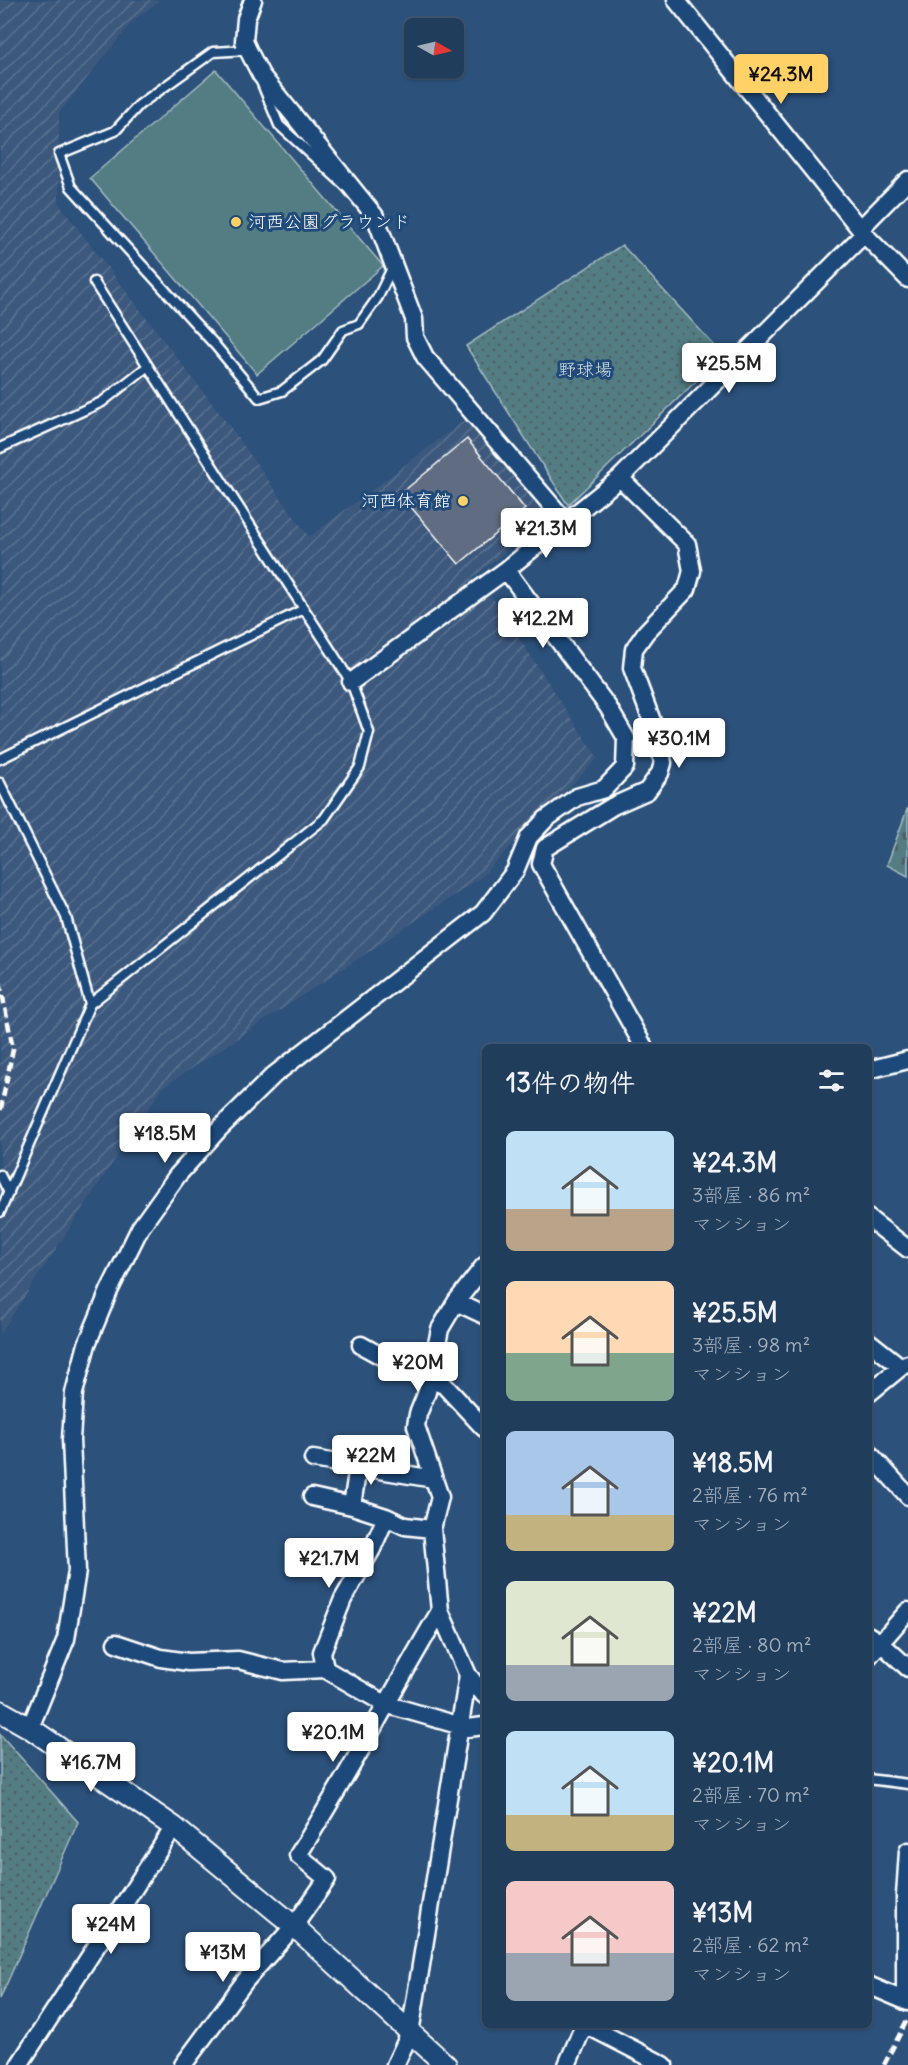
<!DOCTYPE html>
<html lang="ja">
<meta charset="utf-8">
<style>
:root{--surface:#213d5c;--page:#2d4865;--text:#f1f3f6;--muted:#a2aebb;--line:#3e5672;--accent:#ffd166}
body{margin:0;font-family:Delius,"Klee One",sans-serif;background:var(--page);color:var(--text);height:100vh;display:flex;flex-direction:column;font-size:22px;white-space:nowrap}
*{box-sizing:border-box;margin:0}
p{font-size:20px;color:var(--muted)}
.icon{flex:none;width:33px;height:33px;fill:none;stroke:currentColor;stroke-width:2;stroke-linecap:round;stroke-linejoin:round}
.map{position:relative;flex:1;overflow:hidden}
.drawer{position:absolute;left:482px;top:1044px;width:390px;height:984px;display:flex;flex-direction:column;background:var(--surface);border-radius:9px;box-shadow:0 2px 4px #0004,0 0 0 2px var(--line)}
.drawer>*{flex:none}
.needle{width:39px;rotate:98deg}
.buttons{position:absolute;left:404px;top:18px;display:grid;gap:12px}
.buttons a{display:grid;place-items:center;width:60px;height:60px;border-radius:9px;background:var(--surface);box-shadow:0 2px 4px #0004,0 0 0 2px var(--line);font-size:30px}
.price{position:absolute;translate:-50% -51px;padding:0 14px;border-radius:6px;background:#fff;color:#222;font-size:20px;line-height:39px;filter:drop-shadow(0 2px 3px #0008)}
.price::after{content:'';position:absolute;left:50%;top:36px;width:18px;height:14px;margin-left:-9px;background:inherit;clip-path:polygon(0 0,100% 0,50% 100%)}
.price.on{background:var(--accent);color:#111}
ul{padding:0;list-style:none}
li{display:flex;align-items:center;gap:18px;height:150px;padding:0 24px}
li span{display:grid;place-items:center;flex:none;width:168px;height:120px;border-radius:9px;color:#555}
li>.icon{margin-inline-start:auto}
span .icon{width:72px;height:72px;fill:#fffc;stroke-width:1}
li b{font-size:26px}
h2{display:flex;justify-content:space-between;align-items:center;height:72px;padding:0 24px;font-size:26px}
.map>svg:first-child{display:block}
</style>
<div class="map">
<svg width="908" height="2065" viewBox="0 0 908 2065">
<defs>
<pattern id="industrial-furrows" width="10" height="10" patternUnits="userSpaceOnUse" patternTransform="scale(1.5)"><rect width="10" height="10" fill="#3c597d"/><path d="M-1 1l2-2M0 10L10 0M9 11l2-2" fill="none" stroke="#597290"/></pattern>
<pattern id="cemetery-stones" width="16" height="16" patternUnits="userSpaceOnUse" patternTransform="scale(1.5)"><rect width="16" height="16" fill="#527b83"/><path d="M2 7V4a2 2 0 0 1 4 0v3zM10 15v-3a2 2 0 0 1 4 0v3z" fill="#4f6165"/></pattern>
<pattern id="park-dots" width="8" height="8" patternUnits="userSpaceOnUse" patternTransform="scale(1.5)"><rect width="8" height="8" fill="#527b83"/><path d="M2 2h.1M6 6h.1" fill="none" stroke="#4f6165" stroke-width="1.8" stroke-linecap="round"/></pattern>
</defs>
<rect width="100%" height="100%" fill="#2c517b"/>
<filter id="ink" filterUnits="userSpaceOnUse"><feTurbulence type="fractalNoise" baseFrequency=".0167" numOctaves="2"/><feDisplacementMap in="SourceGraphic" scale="12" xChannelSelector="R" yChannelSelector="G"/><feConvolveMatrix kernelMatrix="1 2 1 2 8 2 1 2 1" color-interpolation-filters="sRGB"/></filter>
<g filter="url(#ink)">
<path fill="url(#industrial-furrows)" d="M0 0H160L133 21 59 113V204L231 428 309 537 469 417 549 517 471 579 494 600 598 758 479 879 162 1088 0 1334Z"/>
<path fill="url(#cemetery-stones)" stroke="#a8bdc1" stroke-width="1.5" d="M908 807V876L887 865Z"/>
<path fill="url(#park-dots)" stroke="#a8bdc1" stroke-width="1.5" d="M622 245 723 355 568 505 466 346Z
M0 1734 78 1822 0 1999Z"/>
<path fill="#527b83" stroke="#a8bdc1" stroke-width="1.5" d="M216 70 383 266 257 374 90 178Z"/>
<path fill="#616c81" stroke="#fff" stroke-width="1.5" d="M467 439 525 509 459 564 400 494Z"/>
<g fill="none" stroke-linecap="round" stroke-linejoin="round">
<defs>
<path id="service" d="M248 50 279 125 363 202 394 264 378 297 359 324 343 330 322 360 282 391 259 398 215 345 71 187 59 154 115 131 139 105 213 52Z
M0 448 102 402 148 366
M0 759 304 609
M0 783 66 917 90 1004
M0 1175 9 1193
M0 1212 90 1004 324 819 360 767 369 732 351 682 94 282
M868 1779 908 1784"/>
<path id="minor" d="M253 0 246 19 244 41 248 50 261 75 375 216 414 319 415 337 425 357 565 521
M676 0 864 234 908 279
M860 229 908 180
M620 478 687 544 692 571 687 589 646 632 634 649 632 668 658 737 663 763 660 773 647 791 613 806 545 848 541 864 644 1047
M351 682 506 570 620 478 864 234
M868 1070 908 1060
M868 1218 908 1249
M484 1266 456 1302 440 1329 427 1392 418 1414 416 1426 440 1497 432 1529 440 1611 468 1675 484 1695
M456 1302 484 1315
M868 1341 901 1367
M361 1345 410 1372 444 1385 484 1428
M868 1394 901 1367 908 1364
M868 1452 908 1496
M313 1459 434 1479
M312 1497 352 1506 386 1517 405 1526 432 1529
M352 1506 358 1466
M868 1635 881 1643 908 1668
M116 1643 161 1658 188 1662 238 1660 283 1671 325 1669 385 1704 468 1728 484 1726
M868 1657 908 1611
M325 1669 322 1652 343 1599 372 1549 386 1517
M30 1728 66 1639 77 1571 71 1440 74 1393 87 1344 109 1291 140 1228 177 1176 219 1129 274 1075 483 913 515 871 529 837 546 819 577 797 604 789 625 767 626 738 608 707 506 570
M868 1985 908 2002
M905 2001V1896L908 1851
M586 2025 664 2065
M19 2065 174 1827
M183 2065 245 1981 294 1926 327 1879 298 1855C348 1776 392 1692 440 1611
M395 2065 410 2033 468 1675
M567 2065 584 2025"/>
<path id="tertiary" d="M0 1711 30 1728 174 1827 294 1926 446 2065"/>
</defs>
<use href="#service" stroke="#fff" stroke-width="13"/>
<use href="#minor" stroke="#fff" stroke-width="21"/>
<use href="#tertiary" stroke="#fff" stroke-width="24"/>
<use href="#service" stroke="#1f4a7a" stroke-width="8"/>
<use href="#minor" stroke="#1f4a7a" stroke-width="16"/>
<use href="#tertiary" stroke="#1f4a7a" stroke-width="20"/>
<path stroke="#fff" stroke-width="4.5" stroke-dasharray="9 4.5" stroke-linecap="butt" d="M0 982 13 1049 0 1113
M884 2065 908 2018"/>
</g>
</g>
<g fill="#ffd166" stroke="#1f4a7a" stroke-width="2">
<circle cx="236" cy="222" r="6"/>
<circle cx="463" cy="501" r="6"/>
</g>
<g text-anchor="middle" stroke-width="6" stroke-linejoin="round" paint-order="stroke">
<g font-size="18" fill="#fff" stroke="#1f4a7a" text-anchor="start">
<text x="248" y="228">河西公園グラウンド</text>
<text x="451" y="507" text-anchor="end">河西体育館</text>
</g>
<g font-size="18" fill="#d4dee0" stroke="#1f4a7a">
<text x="585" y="376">野球場</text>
</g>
</g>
</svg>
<div class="buttons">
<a><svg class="needle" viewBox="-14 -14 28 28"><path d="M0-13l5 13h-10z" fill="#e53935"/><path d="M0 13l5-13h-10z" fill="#a2aebb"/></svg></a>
</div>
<b class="price on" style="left:781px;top:105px">¥24.3M</b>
<b class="price" style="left:729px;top:394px">¥25.5M</b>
<b class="price" style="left:546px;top:559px">¥21.3M</b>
<b class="price" style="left:543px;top:649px">¥12.2M</b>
<b class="price" style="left:679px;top:769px">¥30.1M</b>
<b class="price" style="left:165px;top:1164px">¥18.5M</b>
<b class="price" style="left:418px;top:1393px">¥20M</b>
<b class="price" style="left:371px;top:1486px">¥22M</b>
<b class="price" style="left:329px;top:1589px">¥21.7M</b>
<b class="price" style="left:333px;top:1763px">¥20.1M</b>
<b class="price" style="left:91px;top:1793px">¥16.7M</b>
<b class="price" style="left:111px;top:1955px">¥24M</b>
<b class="price" style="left:223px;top:1983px">¥13M</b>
<section class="drawer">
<h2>13件の物件<svg class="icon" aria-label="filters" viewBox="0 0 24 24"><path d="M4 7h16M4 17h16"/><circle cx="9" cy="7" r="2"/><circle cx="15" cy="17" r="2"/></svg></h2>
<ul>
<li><span style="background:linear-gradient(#bfe0f5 65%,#b9a48a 0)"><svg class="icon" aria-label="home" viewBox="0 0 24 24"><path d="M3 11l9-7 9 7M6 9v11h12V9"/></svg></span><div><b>¥24.3M</b><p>3部屋 · 86 m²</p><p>マンション</p></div></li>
<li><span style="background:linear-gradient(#ffd9b3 60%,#7fa58c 0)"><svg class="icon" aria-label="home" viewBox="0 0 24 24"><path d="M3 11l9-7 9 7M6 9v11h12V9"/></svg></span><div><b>¥25.5M</b><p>3部屋 · 98 m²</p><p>マンション</p></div></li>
<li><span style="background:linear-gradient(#a9c7e8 70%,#c2b280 0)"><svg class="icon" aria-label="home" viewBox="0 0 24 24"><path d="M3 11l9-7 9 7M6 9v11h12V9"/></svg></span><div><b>¥18.5M</b><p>2部屋 · 76 m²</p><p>マンション</p></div></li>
<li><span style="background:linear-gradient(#dfe7d0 70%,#9aa5b1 0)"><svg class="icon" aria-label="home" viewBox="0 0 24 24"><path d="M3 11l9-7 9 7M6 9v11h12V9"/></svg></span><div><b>¥22M</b><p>2部屋 · 80 m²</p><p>マンション</p></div></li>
<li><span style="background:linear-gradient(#bfe0f5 70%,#c2b280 0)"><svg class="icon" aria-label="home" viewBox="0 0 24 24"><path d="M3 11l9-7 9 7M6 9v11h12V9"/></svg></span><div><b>¥20.1M</b><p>2部屋 · 70 m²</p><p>マンション</p></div></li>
<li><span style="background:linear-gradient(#f6c9c9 60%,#9aa5b1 0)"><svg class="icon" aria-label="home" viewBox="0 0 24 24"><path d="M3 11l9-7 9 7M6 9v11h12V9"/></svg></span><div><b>¥13M</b><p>2部屋 · 62 m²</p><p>マンション</p></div></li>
</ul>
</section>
</div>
